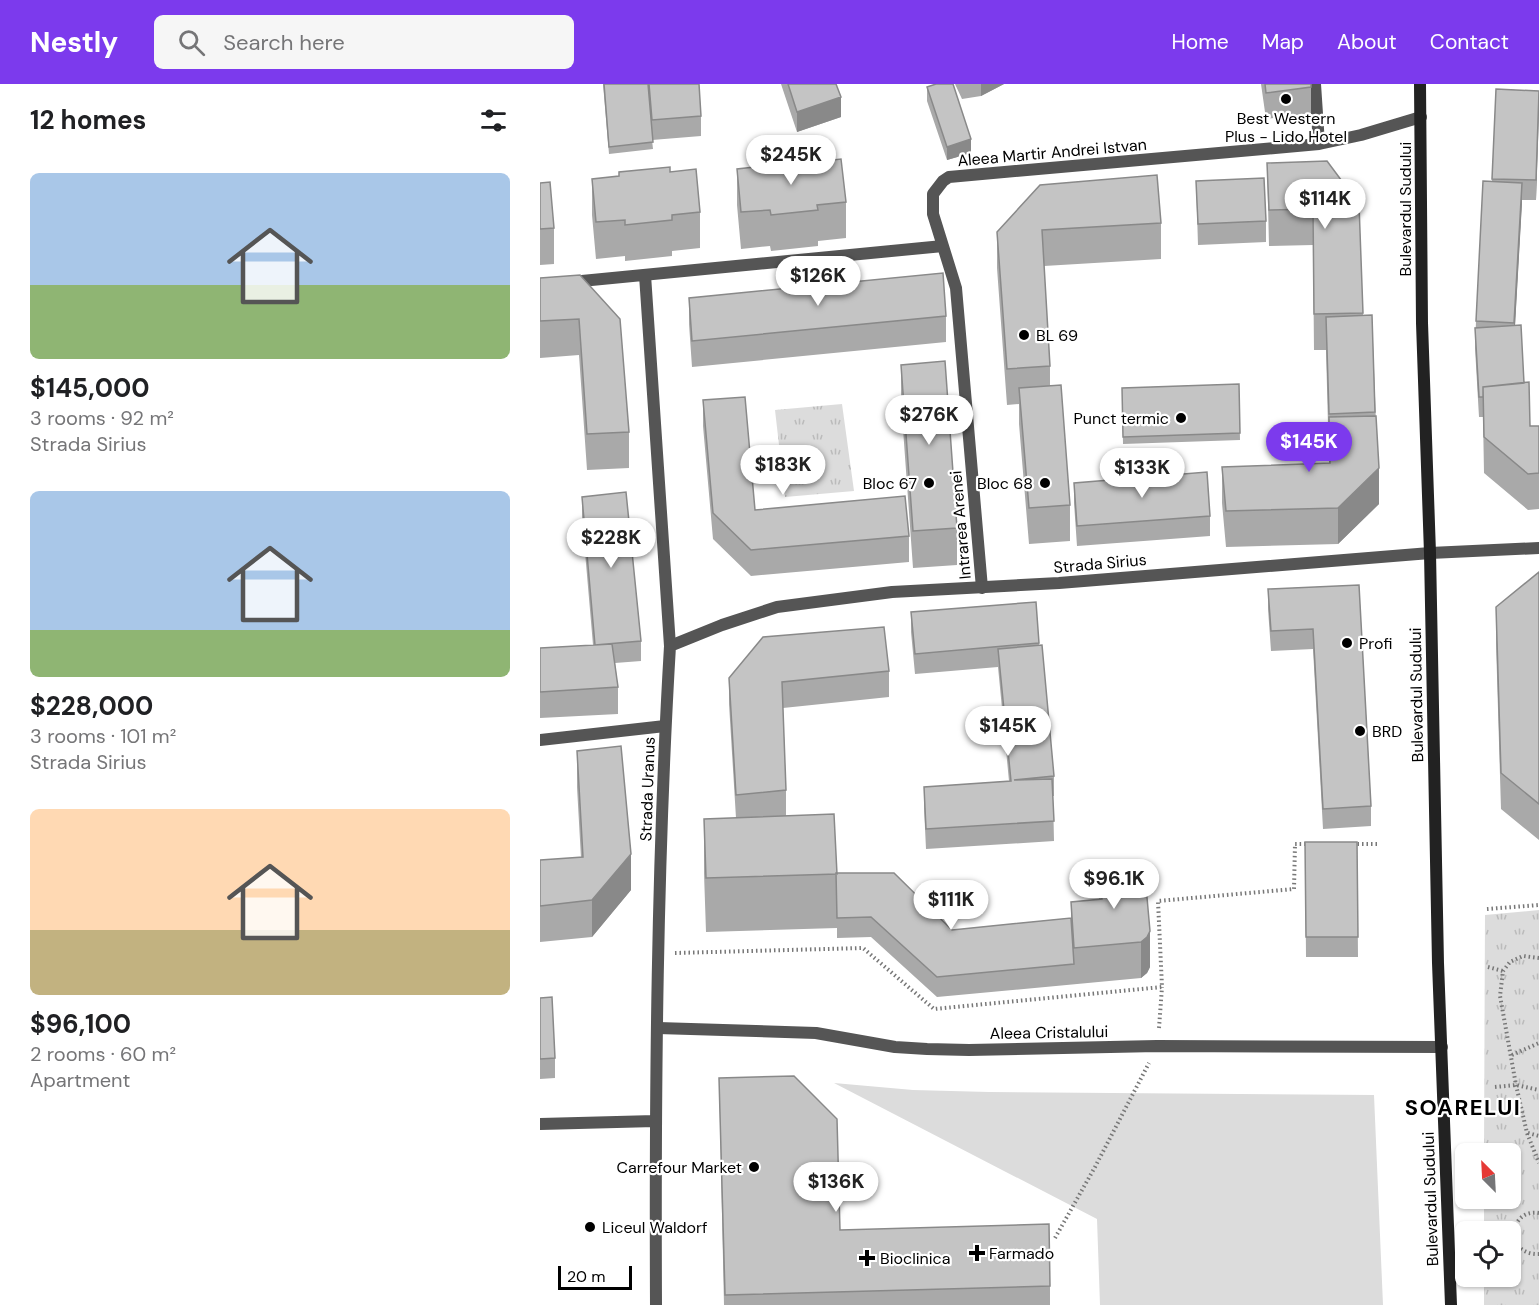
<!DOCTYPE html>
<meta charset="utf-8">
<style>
:root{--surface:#fff;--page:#f6f6f6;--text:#202124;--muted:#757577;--accent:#7c3aed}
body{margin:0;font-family:"DM Sans",sans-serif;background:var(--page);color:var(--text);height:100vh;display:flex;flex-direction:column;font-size:22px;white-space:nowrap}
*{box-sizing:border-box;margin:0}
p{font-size:20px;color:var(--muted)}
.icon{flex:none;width:33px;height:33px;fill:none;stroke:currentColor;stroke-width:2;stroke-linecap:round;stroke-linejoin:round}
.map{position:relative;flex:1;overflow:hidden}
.drawer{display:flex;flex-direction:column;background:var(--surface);width:540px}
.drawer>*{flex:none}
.needle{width:39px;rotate:336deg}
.controls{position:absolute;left:915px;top:1059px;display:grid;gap:12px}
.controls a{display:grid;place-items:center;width:66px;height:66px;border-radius:9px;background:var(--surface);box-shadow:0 2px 4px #0004;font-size:30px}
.scale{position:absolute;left:18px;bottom:15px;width:74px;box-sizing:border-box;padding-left:6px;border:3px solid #000;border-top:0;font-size:16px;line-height:21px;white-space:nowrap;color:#000;-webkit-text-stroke:4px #fff;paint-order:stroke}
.price{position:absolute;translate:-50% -51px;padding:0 14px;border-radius:21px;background:#fff;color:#222;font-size:20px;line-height:39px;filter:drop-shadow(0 2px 3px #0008)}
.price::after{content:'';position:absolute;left:50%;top:36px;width:18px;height:14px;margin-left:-9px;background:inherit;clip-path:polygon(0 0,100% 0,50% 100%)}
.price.on{background:var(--accent);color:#fff}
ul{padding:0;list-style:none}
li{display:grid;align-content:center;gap:12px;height:318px;padding:0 30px}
li span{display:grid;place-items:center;height:186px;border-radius:9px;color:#555}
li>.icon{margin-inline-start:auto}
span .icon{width:108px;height:108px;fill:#fffc;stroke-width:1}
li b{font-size:26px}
h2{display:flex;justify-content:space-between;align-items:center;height:72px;padding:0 30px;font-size:26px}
header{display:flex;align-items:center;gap:36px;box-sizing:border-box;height:84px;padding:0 30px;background:var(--accent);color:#fff}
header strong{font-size:28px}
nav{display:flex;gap:33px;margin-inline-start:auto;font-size:21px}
.search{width:420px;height:54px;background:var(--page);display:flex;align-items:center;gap:15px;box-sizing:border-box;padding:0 21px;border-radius:9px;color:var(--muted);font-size:22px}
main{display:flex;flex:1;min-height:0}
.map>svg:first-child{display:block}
</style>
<header>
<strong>Nestly</strong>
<div class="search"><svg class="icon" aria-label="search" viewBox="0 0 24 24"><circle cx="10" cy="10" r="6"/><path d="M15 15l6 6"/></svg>Search here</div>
<nav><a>Home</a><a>Map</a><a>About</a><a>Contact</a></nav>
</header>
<main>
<section class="drawer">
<h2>12 homes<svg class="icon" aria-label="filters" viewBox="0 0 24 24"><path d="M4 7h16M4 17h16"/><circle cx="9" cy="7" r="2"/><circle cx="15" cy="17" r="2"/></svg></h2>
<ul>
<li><span style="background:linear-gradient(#a9c7e8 60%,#8fb573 0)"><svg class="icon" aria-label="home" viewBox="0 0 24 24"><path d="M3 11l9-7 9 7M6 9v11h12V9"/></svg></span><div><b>$145,000</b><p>3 rooms · 92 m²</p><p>Strada Sirius</p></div></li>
<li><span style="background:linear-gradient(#a9c7e8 75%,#8fb573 0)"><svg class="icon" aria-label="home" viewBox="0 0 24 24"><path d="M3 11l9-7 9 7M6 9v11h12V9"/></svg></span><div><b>$228,000</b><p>3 rooms · 101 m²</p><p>Strada Sirius</p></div></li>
<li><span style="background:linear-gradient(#ffd9b3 65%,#c2b280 0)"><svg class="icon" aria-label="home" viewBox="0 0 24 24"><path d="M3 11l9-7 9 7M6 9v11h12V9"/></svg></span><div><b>$96,100</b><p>2 rooms · 60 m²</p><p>Apartment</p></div></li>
</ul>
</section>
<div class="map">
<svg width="999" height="1221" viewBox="0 0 999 1221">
<defs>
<pattern id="park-tufts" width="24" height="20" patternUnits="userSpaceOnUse" patternTransform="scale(1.5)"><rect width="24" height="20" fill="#dcdcdc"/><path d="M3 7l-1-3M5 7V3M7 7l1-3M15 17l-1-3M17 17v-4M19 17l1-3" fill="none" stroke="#bbb"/></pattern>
</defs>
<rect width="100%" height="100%" fill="#fff"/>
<path fill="#dcdcdc" d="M294 999 373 1006 449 1008 834 1011 843 1221H560L557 1135Z"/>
<path fill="url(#park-tufts)" d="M302 320 314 407 245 413 235 326Z
M999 826V1221H944V1193L970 1192V1148L944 1147V1115L970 1114V1070L944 1069 945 831Z"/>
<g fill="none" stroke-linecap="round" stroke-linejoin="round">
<path stroke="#777" stroke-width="4" stroke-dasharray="1.5 3" stroke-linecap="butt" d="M813 760H840
M947 825 999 821
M135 869 323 864 394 925 622 903 618 817 754 805 755 760H770
M999 874 983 872 970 878 963 887 960 912 976 1001 987 1049 999 1079
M948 883 963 887
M619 944 622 903
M972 971 999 959
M955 1003 976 1001 999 1006
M988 1049 999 1052
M999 1129C969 1124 963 1171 999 1170
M515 1154 555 1083 609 979"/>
<path stroke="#555" stroke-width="12" d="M775 0 779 60
M105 191 130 562
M0 201 403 162
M442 504 416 204 393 130V110L403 97 409 93 779 60 821 51 881 33
M0 656 125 642
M118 944 276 949 355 963 387 965 429 966 617 962 902 963"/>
<path stroke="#555" stroke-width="12" d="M0 1040 115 1037
M116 1221C115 1001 117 781 130 562L182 541 237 523 352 508 519 499 890 469 999 464"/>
<path stroke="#222" stroke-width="12" d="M880 0 882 239 890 469 898 879 911 1221"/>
</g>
<path fill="#a9a9a9" d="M63 0H159L161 32V52L112 56 113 65 69 70Z
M241 0H296L301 33 257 48Z
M415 0H464L441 12 422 15Z
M721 0H771V29L726 35Z
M387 3 431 69 407 76 387 17Z
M956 5 999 7 996 116H982L975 241 990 342H999V425L988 426 944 389 943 333H939L935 264 936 237 952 97Z
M275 78 306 118V154L278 157V162L231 167 230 162 201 165 197 121V85Z
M727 79 819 120 823 231H832L839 420 798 460 686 463 682 419V383L789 379 786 266H774L773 161 729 162Z
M130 88 160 128V164L132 167V172L85 177V172L56 175 52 131V95Z
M656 97 726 137V158L658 161Z
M0 99 14 144V180L0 181Z
M621 139V175L504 182 510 282V301L530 421V457L489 460 479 340V320L467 321 457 184V148Z
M40 191 89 348V384L47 386 39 271 0 274V194Z
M149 214 406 232V258L152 283 149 240Z
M361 281 417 444V481L373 484 361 317Z
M699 300 700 356 583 360 582 304Z
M163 316 215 426 369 452V478L211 492 173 455 163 342Z
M534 399 670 432V452L537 462 534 419Z
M42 413 101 557V577L75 579 78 603V630L0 634V564L53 561 42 433Z
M999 488V756L961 725 956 559V523Z
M819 501 831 722V742L783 745 773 565 731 567 728 525V505Z
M496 518 499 561 514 692V712H513L514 757 386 765 384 723V703L469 697 458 583 375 590 371 548V528Z
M349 587V613L243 624 246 706V732L296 789 412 846 531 834V818L559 815V785L604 780 610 883 607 889 601 894 397 913 331 853 297 854V841V844L166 848 164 789V735L196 734 189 620V594Z
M37 667 91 806 52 853 0 858V776L41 774 37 703Z
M765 758H817L818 873H766Z
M0 914 15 974V994L0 995Z
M179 994 300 1146 510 1202V1221H184Z"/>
<path fill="#898989" d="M441 0H464L441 12Z
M999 8V28L996 116V96Z
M301 13V33L257 48V28Z
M431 55V69L407 76V63Z
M982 99V119L974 260V239Z
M839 384V420L798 460V424Z
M91 770V806L52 853V816Z
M610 847V883L607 889 601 894V858Z"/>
<path fill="#c4c4c4" stroke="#898989" stroke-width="1.5" d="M64 0H108L113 58 69 63Z
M109 0H159L161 32 112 36Z
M248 0H296L301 13 257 28Z
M396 0H413L431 55 407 63 387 3Z
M725 0H771V3L726 9Z
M956 5 999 7 996 96 952 95Z
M275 73V78L301 75 306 118 277 121 278 126 231 131 230 126 201 128 197 85 225 82 224 78Z
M787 77 819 120 823 229 774 230 773 125 729 126 727 79Z
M130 83V88L156 85 160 128 132 131V136L85 141V136L56 138 52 95 79 92V88Z
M617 91 621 139 502 146 510 282 467 285 457 148 500 101Z
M724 94 726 137 658 140 656 97Z
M943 97 982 99 974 239 936 237Z
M10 98 14 144 0 145V99Z
M403 189 406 232 152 257 149 214Z
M40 191 80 235 89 348 47 350 39 235 0 237V194Z
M832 231 835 328 789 330 786 233Z
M981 241 984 299 943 303V313H939L935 244Z
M405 277 417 444 373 447 361 281Z
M989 298 990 342H999V389L988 390 944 353 943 303Z
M699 300 700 349 583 353 582 304Z
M521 301 530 421 489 424 479 304Z
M205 313 215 426 365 412 369 452 211 466 173 429 163 316Z
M836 332 839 384 798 424 686 427 682 383 790 379 789 333Z
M667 388 670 432 537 442 534 399Z
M86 408 101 557 55 561 42 413Z
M999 488V720L961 689 956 523Z
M819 501 831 722 783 725 773 545 731 547 728 505Z
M496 518 499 559 375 570 371 528Z
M344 543 349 587 242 598 246 706 196 711 189 594 223 553Z
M72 560 78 603 0 608V564Z
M502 561 514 692 474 696 512 695 514 737 386 745 384 703 471 697 458 565Z
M81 662 91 770 52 816 0 822V776L43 773 37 667Z
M294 730 297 790 166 794 164 735Z
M765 758H817L818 853H766Z
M604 780 610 847 607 853 601 858 534 864 531 818 562 815 559 785Z
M296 789H354L412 846 531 834 534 880 397 893 331 833 297 834Z
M12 913 15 974 0 975V914Z
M254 992 297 1035 300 1146 509 1140 510 1202 185 1211 179 994Z"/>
<g fill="#000" stroke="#fff" stroke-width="2">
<circle cx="746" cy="15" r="6"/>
<circle cx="484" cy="251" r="6"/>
<circle cx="641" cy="334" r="6"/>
<circle cx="389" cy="399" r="6"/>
<circle cx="505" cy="399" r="6"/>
<circle cx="807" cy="559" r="6"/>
<circle cx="820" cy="647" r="6"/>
<circle cx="214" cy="1083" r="6"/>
<circle cx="50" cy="1143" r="6"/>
<path d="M434 1160h6v6h6v6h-6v6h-6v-6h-6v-6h6z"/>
<path d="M324 1165h6v6h6v6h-6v6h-6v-6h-6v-6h6z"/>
</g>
<g text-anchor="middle" stroke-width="4.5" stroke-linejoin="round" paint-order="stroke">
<g font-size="16" fill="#000" stroke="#fff" text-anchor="start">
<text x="746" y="40" text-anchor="middle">Best Western<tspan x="746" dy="18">Plus - Lido Hotel</tspan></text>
<text x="496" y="257">BL 69</text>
<text x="629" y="340" text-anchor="end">Punct termic</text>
<text x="377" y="405" text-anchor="end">Bloc 67</text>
<text x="493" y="405" text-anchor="end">Bloc 68</text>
<text x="819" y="565">Profi</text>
<text x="832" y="653">BRD</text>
<text x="202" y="1089" text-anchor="end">Carrefour Market</text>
<text x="62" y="1149">Liceul Waldorf</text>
<text x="449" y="1175">Farmado</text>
<text x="340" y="1180">Bioclinica</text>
</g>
<g font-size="16" fill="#000" stroke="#fff">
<text transform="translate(512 68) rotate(-5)" y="6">Aleea Martir Andrei Istvan</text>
<text transform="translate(865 125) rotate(-90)" y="6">Bulevardul Sudului</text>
<text transform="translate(420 441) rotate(-95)" y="6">Intrarea Arenei</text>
<text transform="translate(560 479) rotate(-5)" y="6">Strada Sirius</text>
<text transform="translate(876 611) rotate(-91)" y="6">Bulevardul Sudului</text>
<text transform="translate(107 705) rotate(-88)" y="6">Strada Uranus</text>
<text transform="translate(509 948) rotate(-1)" y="6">Aleea Cristalului</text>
<text transform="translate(890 1115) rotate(-92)" y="6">Bulevardul Sudului</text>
</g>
<g font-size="22" font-weight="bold" letter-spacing="1.5" fill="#000" stroke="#fff">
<text x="923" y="1031">SOARELUI</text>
</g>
</g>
</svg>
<div class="controls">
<a><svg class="needle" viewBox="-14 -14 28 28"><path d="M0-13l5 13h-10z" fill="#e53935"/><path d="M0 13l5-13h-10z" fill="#757577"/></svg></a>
<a><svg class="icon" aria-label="locate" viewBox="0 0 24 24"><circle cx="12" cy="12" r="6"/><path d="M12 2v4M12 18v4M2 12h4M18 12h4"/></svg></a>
</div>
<div class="scale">20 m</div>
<b class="price" style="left:251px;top:102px">$245K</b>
<b class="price" style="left:785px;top:146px">$114K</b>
<b class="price" style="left:278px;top:223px">$126K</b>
<b class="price" style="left:389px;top:362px">$276K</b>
<b class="price on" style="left:769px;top:389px">$145K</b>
<b class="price" style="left:243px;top:412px">$183K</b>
<b class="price" style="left:602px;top:415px">$133K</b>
<b class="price" style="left:71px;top:485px">$228K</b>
<b class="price" style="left:468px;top:673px">$145K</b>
<b class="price" style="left:574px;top:826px">$96.1K</b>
<b class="price" style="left:411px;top:847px">$111K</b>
<b class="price" style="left:296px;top:1129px">$136K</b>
</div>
</main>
